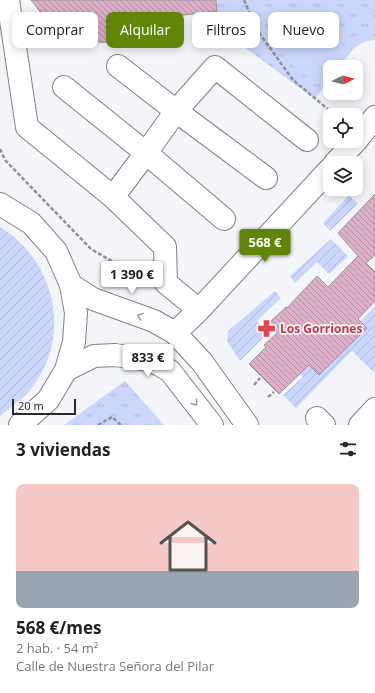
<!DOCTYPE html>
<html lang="es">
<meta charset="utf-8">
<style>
:root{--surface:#fff;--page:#f2f2f2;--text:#222;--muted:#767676;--line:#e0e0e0;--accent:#608507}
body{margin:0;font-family:"Open Sans",sans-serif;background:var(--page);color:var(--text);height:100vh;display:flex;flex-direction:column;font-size:15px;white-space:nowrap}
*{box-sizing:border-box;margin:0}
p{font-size:13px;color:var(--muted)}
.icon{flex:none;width:22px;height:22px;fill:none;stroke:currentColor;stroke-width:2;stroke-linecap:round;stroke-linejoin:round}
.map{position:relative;height:425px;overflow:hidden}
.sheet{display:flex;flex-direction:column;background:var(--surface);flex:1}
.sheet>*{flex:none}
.guide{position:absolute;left:12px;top:12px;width:351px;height:36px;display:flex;gap:8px}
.needle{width:26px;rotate:84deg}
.fabs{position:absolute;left:323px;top:60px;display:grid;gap:8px}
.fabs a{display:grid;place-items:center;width:40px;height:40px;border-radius:8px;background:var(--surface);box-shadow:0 2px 10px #0003;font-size:20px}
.scale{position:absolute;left:12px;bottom:10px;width:64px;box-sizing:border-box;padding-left:4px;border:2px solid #29292b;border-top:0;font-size:11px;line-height:14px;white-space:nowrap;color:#29292b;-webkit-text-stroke:3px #f3f5f9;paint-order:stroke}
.price{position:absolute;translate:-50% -34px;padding:0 9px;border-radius:4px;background:#fff;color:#222;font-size:13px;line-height:26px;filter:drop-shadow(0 1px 2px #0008)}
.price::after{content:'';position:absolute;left:50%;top:24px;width:12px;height:9px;margin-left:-6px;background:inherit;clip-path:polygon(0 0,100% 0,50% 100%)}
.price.active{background:var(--accent);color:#fff}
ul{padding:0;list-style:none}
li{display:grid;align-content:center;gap:8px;height:212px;padding:0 16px}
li+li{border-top:1px solid var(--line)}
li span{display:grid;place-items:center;height:124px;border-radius:8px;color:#555}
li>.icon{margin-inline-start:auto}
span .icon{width:72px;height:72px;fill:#fffc;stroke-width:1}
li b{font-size:17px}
h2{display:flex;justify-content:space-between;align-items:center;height:48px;padding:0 16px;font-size:17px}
.tag{padding:0 14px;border-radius:8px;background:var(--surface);box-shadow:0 2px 10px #0003;font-size:14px;line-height:36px}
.tag.active{background:var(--accent);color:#fff}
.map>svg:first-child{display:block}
</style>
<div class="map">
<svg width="375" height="425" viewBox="0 0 375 425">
<defs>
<pattern id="grass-tufts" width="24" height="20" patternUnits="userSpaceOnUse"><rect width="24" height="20" fill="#cbd6fc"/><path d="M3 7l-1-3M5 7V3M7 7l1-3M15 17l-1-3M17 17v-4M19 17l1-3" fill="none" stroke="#aeb8d8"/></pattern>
<pattern id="garden-furrows" width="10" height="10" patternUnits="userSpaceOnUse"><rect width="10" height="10" fill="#cbd6fc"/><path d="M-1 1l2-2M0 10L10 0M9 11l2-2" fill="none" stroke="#aeb8d8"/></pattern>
<pattern id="building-back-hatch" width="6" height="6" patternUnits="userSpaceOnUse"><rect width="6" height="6" fill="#deafc9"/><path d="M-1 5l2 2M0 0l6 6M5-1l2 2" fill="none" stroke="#b48ea3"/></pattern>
</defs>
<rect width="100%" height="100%" fill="#f3f5f9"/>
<path fill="url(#grass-tufts)" d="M211 0H375V40C358 40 348 55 339 67H330V79L315 99 202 16Z
M125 381 164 425H64Z"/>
<path fill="url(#garden-furrows)" d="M349 195 358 204 330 231 323 223Z
M0 227C54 260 72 332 34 385 25 397 13 406 0 416Z
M331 239 348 256 329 274 317 262 295 283 290 276Z
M275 291 281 298 257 321 267 334 240 361 227 341 228 331Z
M375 306V369L373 372 352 351 296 408 283 395 303 377 300 374 310 365 319 375 367 328 361 321Z"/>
<path fill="#cbd6fc" d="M314 23 344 46 315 83 285 60Z"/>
<path fill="url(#building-back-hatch)" stroke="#989496" d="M31 0H216L217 11 161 18 162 41 57 43 46 19Z
M375 194V255L366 263 375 272V301L358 319 367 328 319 375 309 365 279 394 249 364 266 347 264 345 277 333 269 323 286 307 287 308 317 276 328 287 358 256 338 233Z"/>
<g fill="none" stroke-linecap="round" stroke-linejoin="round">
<defs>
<path id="minor" d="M8 0 27 127 113 197 165 247 166 283 199 310
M64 87 146 153 176 111 118 66
M356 141 375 117
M335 163 356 141
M266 178 176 111 215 67 307 140
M113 197 146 153 224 219
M71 285 93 299 154 321 175 333 202 362 247 425
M175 333 199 310 330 169
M66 370 94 356 115 355 149 360 160 365 170 371 212 425
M317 418 324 425
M360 425 375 409"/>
<path id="major" d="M0 204 31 223 56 251 71 285 76 313 74 342 66 370 48 400 20 425"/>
</defs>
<use href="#minor" stroke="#7f8084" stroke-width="24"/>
<use href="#major" stroke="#7f8084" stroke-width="24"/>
<path stroke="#919295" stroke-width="2.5" stroke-dasharray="4 2" stroke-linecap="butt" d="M244 0 257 30 293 80 335 115
M0 149 5 160 91 249 115 263 131 277 138 279 144 278
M254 385 260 378
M268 397 274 392
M98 425 112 417 121 425"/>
<use href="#minor" stroke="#fff" stroke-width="22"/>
<use href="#major" stroke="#fff" stroke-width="22"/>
</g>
<defs><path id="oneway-chevron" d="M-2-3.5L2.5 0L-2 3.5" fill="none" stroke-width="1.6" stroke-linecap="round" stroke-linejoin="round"/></defs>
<g stroke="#9f9fa0">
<use href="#oneway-chevron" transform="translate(140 316) rotate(-160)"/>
<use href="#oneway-chevron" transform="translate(195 403) rotate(52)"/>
</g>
<defs>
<symbol id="pharmacy-bare" viewBox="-9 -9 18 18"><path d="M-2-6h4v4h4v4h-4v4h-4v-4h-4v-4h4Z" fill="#e0444e" stroke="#f3f5f9" stroke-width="2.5" paint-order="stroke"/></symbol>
</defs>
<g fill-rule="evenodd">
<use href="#pharmacy-bare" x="254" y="316" width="25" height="25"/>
</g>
<g text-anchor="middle" stroke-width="3.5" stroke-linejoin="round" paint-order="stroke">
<g font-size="12" font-weight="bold" fill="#be3a42" stroke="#f3f5f9" text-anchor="start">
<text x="280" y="333">Los Gorriones</text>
</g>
</g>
</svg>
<div class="fabs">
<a><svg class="needle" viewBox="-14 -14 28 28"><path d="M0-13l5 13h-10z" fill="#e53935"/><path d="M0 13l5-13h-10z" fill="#767676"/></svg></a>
<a><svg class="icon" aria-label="locate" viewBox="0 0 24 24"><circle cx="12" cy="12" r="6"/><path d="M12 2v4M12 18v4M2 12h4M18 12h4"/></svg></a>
<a><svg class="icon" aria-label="layers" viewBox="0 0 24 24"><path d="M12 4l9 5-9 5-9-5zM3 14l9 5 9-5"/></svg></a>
</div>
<div class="scale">20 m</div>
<b class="price active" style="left:265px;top:263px">568 €</b>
<b class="price" style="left:132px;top:295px">1 390 €</b>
<b class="price" style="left:148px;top:378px">833 €</b>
<div class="guide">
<a class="tag">Comprar</a>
<a class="tag active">Alquilar</a>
<a class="tag">Filtros</a>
<a class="tag">Nuevo</a>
</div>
</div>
<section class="sheet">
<h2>3 viviendas<svg class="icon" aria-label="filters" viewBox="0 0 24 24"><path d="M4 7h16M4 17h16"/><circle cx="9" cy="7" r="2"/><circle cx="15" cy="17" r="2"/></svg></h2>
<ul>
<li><span style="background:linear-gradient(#f6c9c9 70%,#9aa5b1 0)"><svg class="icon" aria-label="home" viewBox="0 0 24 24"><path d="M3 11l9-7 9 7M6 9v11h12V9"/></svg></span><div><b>568 €/mes</b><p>2 hab. · 54 m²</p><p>Calle de Nuestra Señora del Pilar</p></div></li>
</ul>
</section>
